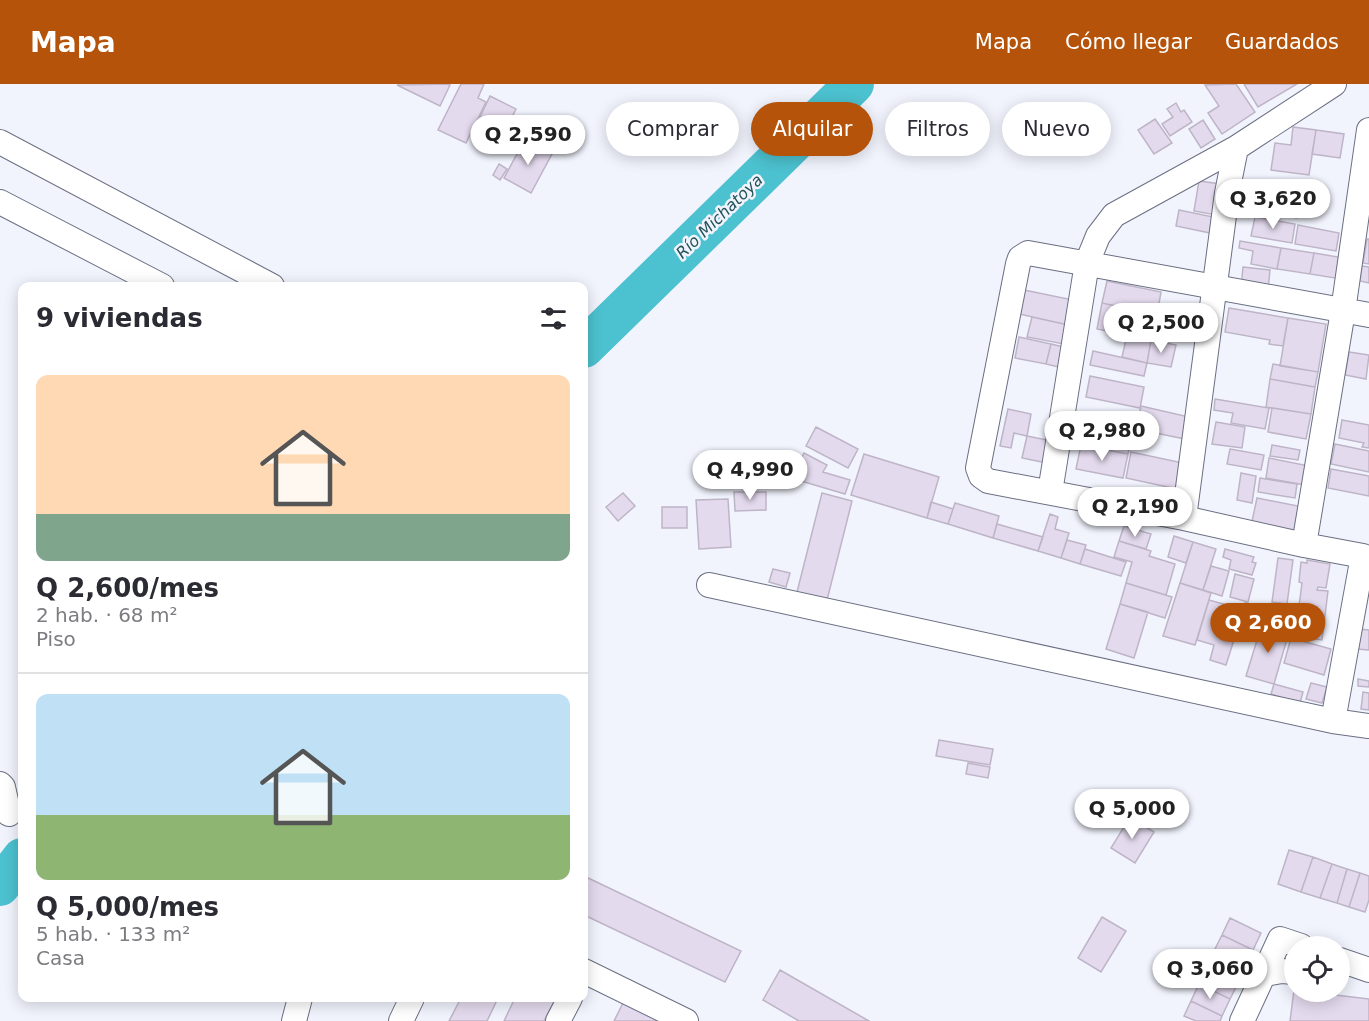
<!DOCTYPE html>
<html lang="es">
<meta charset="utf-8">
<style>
:root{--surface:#fff;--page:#f2f2f3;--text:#2b2b33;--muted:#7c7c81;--line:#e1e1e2;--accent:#b45309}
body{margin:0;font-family:"DejaVu Sans",sans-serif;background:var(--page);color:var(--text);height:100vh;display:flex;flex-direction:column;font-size:22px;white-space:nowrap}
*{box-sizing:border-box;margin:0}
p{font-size:20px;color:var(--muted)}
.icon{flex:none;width:33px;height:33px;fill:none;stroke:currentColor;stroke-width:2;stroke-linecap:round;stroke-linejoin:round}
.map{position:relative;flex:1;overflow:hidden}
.sheet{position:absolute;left:18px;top:198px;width:570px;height:720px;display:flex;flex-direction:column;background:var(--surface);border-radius:12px;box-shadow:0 3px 15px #0003}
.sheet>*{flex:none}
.banner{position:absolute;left:606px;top:18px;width:570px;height:54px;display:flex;gap:12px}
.buttons{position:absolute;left:1284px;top:852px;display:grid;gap:12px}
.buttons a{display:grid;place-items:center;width:66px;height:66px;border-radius:50%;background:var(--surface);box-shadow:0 3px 15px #0003;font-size:30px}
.price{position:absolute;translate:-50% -51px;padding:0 14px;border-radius:21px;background:#fff;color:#222;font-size:20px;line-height:39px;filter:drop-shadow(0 2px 3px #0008)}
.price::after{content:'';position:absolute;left:50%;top:36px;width:18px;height:14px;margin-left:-9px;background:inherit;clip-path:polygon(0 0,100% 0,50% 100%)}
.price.current{background:var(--accent);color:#fff}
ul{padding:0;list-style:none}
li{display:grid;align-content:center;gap:12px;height:318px;padding:0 18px}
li+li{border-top:2px solid var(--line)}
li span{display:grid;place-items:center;height:186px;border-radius:12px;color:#555}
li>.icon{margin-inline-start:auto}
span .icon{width:108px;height:108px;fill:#fffc;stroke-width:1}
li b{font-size:26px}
h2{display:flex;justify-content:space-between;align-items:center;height:72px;padding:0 18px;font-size:26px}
.chip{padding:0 21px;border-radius:27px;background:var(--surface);box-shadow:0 3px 15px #0003;font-size:21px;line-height:54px}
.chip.current{background:var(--accent);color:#fff}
header{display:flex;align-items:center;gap:36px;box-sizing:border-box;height:84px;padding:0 30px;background:var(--accent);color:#fff}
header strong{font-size:28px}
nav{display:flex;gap:33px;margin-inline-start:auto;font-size:21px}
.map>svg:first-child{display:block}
</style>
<header>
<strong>Mapa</strong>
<nav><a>Mapa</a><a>Cómo llegar</a><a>Guardados</a></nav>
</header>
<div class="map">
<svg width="1369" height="937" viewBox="0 0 1369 937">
<rect width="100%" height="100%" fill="#f1f4fd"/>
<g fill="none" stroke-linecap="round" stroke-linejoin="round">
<path stroke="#4cc1cf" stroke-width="40" d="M584 264 854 0
M0 802 22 774"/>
</g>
<path fill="#e4daee" stroke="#beb4c7" stroke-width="1.5" d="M447 0 450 1 440 22 397 1Z
M461 0H484L478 14 486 18 466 59 438 46Z
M1236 0 1255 28 1222 50 1208 29 1219 22 1205 1Z
M1244 0H1297L1258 23Z
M490 12 516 25 498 60 473 48Z
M1176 19 1181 28 1184 26 1192 38 1170 52 1162 40 1173 33 1167 25Z
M1155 35 1172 59 1154 70 1138 46Z
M1203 36 1215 55 1201 64 1189 45Z
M1293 43 1316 46 1309 91 1271 86 1275 59 1291 61Z
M1316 46 1344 50 1340 74 1312 70Z
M525 55 552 70 531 109 504 94Z
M499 80 507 85 500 96 493 91Z
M1199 97 1221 100 1216 131 1194 127Z
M1248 106 1301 116 1297 134 1245 125Z
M1179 126 1218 134 1215 150 1176 142Z
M1255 133 1295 140 1292 159 1251 152Z
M1298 141 1339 149 1336 167 1295 160Z
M1367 155H1369V180L1363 179Z
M1240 157 1281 164 1277 185 1251 180 1253 167 1239 164Z
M1281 164 1314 169 1310 190 1277 185Z
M1314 169 1344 174 1341 195 1310 190Z
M1362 182 1369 183V199L1360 197Z
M1243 183 1270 186 1268 206 1241 203Z
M1107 197 1161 208 1157 231 1102 219Z
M1024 206 1078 217 1073 242 1019 230Z
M1102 219 1157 231 1151 256 1097 245Z
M1229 224 1288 234 1283 262 1269 260 1270 256 1225 248Z
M1032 233 1073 242 1069 261 1027 253Z
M1288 234 1326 240 1318 288 1280 282Z
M1127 251 1151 256 1147 279 1122 273Z
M1019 253 1051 260 1046 280 1015 274Z
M1151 256 1176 261 1171 283 1147 279Z
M1051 260 1072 265 1067 285 1046 280Z
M1093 267 1147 279 1144 292 1090 281Z
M1349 268 1369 271 1366 295 1345 291Z
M1273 280 1318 288 1315 303 1270 295Z
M1090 292 1144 303 1140 324 1086 313Z
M1270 295 1315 303 1311 330 1266 323Z
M1215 315 1269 324 1265 345 1231 339 1233 329 1214 326Z
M1141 322 1189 333 1185 355 1136 345Z
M1272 324 1311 330 1306 355 1268 348Z
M1008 325 1031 330 1027 352 1014 349 1011 364 1000 362Z
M1342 336 1369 341V364L1362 363 1364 359 1339 354Z
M1216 338 1245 343 1242 364 1212 360Z
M1085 339 1120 346 1119 354 1131 357 1128 370 1081 361Z
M816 343 858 365 848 384 806 362Z
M1027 352 1052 357 1047 379 1022 374Z
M1335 360 1369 367V388L1331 380Z
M1081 361 1128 370 1123 394 1076 385Z
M1272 361 1300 366 1298 376 1270 372Z
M1230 365 1264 371 1261 386 1227 380Z
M1131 368 1183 379 1177 405 1126 394Z
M804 369 827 381 823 388 850 396 845 410 791 394Z
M864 370 939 393 927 434 851 411Z
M1269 374 1309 382 1305 401 1266 394Z
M1331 385 1369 392V412L1328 404Z
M1241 389 1256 392 1252 419 1237 416Z
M1260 394 1297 400 1295 414 1258 408Z
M734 408H766V426L735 427Z
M623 409 635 422 618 437 606 423Z
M822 409 852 417 825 524 795 516Z
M1257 414 1303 423 1297 451 1251 442Z
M728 415 731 463 699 465 696 416Z
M931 418 953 425 948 440 927 434Z
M955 419 999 432 993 454 948 440Z
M662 423H687V444H662Z
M1050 430 1058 433 1055 445 1069 449 1061 474 1038 467Z
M997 440 1043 453 1038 467 993 454Z
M1124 442 1151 450 1146 465 1119 457Z
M1174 452 1193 458 1186 479 1168 473Z
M1067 456 1086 461 1080 480 1061 474Z
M1119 457 1151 467 1149 472 1175 480 1166 511 1126 499 1132 478 1114 473Z
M1193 458 1216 465 1203 506 1180 499Z
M1085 465 1126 478 1121 492 1080 480Z
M1225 465 1254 473 1252 478 1256 479 1252 491 1229 485 1231 476 1223 473Z
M1278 474 1293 476 1287 520 1272 518Z
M1307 476 1330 480 1326 504 1318 503 1317 506 1328 507 1322 556 1295 552 1302 499 1299 498 1301 478 1307 479Z
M1211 482 1229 487 1222 512 1203 506Z
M773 485 790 489 786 503 769 498Z
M1235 490 1254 495 1248 518 1230 513Z
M1126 499 1172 513 1165 534 1120 520Z
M1180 499 1211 509 1195 561 1163 552Z
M1209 516 1234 523 1228 540 1238 543 1226 581 1210 576 1214 561 1197 556Z
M1245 519 1262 524 1254 557 1237 553Z
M1120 520 1148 528 1134 574 1106 565Z
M1262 540 1289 548 1274 600 1246 592Z
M1359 545 1369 546V566L1357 565Z
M1291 554 1331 565 1324 591 1284 579Z
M1358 595 1369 597V603L1358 602Z
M1311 599 1327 603 1322 619 1306 615Z
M1274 600 1303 608 1300 619 1271 610Z
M1363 608 1369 609V626L1361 625Z
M939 656 993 665 990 681 936 672Z
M968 679 990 683 988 694 966 690Z
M1130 733 1154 748 1135 779 1111 764Z
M1289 766 1313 773 1301 808 1278 800Z
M1313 773 1332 780 1320 814 1301 808Z
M1332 780 1347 785 1337 819 1320 814Z
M1347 785 1360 789 1349 823 1337 819Z
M1360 789 1369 792V816L1365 828 1349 823Z
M584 792 741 867 725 898 584 831Z
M1102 833 1126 847 1101 888 1078 874Z
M1230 834 1261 849 1253 866 1222 851Z
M1222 851 1253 866 1244 885 1212 871Z
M1212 871 1244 885 1238 899 1206 884Z
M1206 884 1238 899 1230 915 1199 900Z
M780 886 869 937H799L763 916Z
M1199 900 1230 915 1222 932 1191 917Z
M1294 906 1369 915V937H1290Z
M461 914H498L487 937H449Z
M515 914H556L544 937H504Z
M624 917 657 933 655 937H614Z
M1191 917 1222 932 1220 937H1196L1184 932Z"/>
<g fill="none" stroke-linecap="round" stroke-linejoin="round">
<defs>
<path id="minor" d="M0 58 272 202
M0 118 162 202
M1050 408 1087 179 1098 152 1114 131 1236 64 1334 0
M1184 434 1227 109 1236 64
M1304 461 1184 434 988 397 981 392 978 384 1018 180 1020 174 1028 169 1369 231
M709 501 1333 637 1369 642
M1333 637 1363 472 1304 461 1343 227 1369 46
M0 700 3 703 9 730
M1340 876 1369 886
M584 887 686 937
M1264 890 1282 887 1294 888
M294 937 300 914
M401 937 412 914
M558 937 570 914
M1242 937 1280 855 1301 862"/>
</defs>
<use href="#minor" stroke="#6a6f82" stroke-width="26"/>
<use href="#minor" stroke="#fff" stroke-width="24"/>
</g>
<g text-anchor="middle" stroke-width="5" stroke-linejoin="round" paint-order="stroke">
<g font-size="16" font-style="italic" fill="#215359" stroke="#f1f4fd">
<text transform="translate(719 132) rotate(-44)" y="6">Río Michatoya</text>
</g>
</g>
</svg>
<div class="buttons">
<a><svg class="icon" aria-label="locate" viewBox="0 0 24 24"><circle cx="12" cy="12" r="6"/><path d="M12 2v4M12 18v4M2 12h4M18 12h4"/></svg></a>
</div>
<b class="price" style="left:528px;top:82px">Q 2,590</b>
<b class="price" style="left:1273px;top:146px">Q 3,620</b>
<b class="price" style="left:1161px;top:270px">Q 2,500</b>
<b class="price" style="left:1102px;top:378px">Q 2,980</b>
<b class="price" style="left:750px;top:417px">Q 4,990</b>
<b class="price" style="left:1135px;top:454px">Q 2,190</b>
<b class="price current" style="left:1268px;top:570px">Q 2,600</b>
<b class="price" style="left:1132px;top:756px">Q 5,000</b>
<b class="price" style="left:1210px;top:916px">Q 3,060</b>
<div class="banner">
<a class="chip">Comprar</a>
<a class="chip current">Alquilar</a>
<a class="chip">Filtros</a>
<a class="chip">Nuevo</a>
</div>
<section class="sheet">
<h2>9 viviendas<svg class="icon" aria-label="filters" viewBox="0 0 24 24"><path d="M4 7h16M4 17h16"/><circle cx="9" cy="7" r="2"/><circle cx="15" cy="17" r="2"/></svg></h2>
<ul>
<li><span style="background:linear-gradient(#ffd9b3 75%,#7fa58c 0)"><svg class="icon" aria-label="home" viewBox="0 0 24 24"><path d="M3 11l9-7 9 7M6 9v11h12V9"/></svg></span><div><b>Q 2,600/mes</b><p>2 hab. · 68 m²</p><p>Piso</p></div></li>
<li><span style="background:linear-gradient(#bfe0f5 65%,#8fb573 0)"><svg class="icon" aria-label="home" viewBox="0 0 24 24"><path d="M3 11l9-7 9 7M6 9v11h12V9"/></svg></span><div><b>Q 5,000/mes</b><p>5 hab. · 133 m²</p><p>Casa</p></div></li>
</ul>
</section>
</div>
